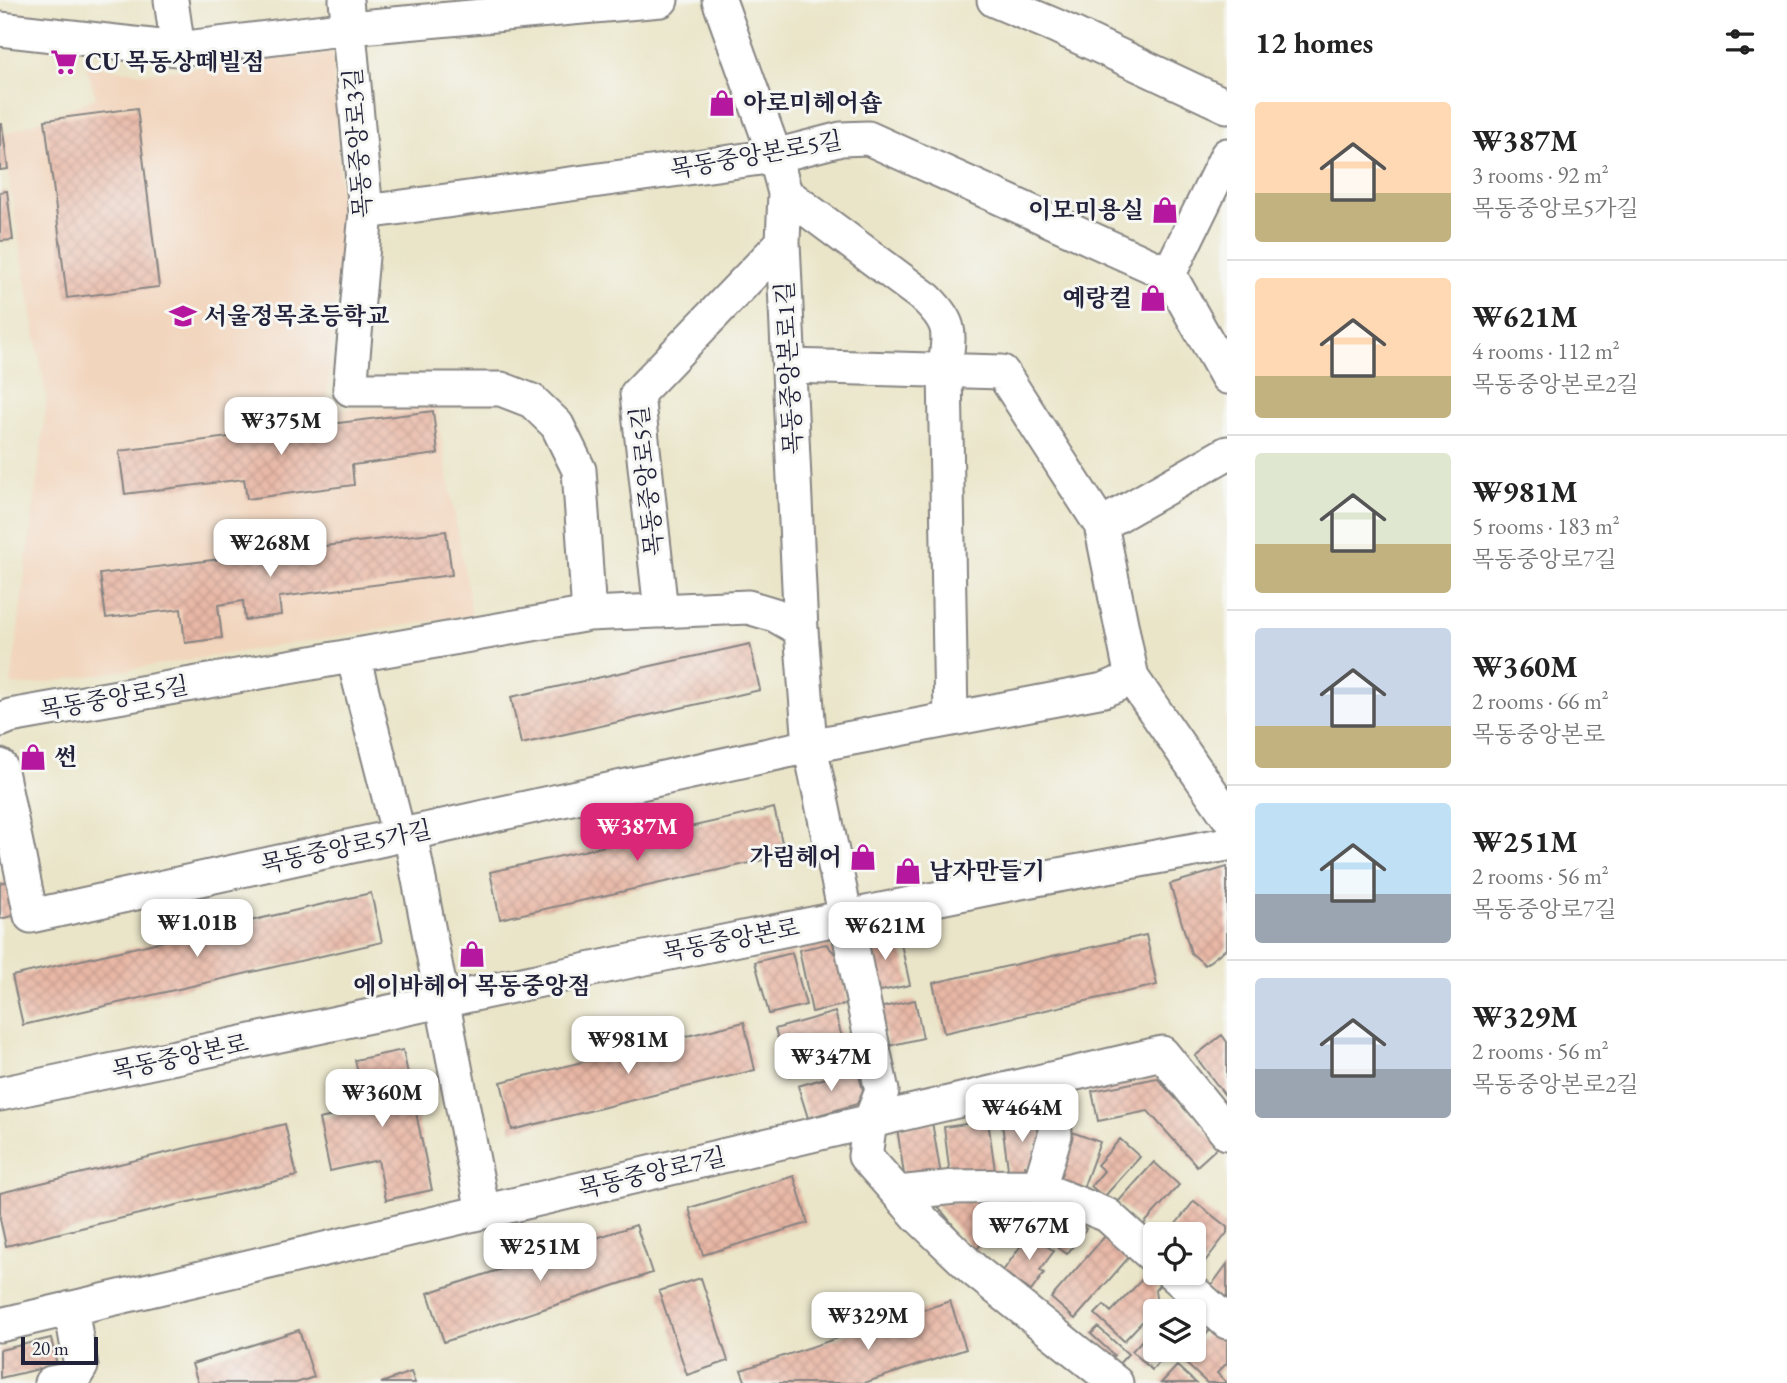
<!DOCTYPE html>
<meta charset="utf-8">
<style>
:root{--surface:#fff;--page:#f6f6f6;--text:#222;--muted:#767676;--line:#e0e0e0;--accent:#db2777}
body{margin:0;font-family:"EB Garamond","Noto Serif KR",serif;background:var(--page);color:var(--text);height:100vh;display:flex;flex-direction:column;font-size:26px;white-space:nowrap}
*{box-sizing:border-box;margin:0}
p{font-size:23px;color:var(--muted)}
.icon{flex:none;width:38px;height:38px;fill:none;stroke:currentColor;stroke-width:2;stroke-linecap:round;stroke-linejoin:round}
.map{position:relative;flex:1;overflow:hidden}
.drawer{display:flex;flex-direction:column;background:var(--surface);width:560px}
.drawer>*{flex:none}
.tools{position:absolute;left:1143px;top:1222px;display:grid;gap:14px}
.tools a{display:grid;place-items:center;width:63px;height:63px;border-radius:7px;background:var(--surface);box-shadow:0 2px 5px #0004;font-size:35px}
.scale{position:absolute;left:21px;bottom:18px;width:77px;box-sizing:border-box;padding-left:7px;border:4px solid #22223b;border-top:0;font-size:19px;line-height:24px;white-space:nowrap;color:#22223b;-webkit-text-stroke:5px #f6f6f2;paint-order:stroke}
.price{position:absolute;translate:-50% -60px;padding:0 16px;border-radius:14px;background:#fff;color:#222;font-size:23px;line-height:46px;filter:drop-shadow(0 2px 4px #0008)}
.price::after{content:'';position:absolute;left:50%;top:42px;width:21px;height:16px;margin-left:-10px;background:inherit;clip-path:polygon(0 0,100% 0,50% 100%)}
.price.active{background:var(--accent);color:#fff}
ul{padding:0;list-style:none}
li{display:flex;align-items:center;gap:21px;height:175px;padding:0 28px}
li+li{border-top:2px solid var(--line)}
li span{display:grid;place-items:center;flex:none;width:196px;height:140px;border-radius:7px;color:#555}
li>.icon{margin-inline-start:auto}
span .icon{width:84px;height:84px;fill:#fffc;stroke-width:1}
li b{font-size:30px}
h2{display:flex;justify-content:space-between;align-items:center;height:84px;padding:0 28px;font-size:30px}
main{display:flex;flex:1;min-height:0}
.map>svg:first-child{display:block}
</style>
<main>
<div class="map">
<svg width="1227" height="1383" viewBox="0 0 1227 1383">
<defs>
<pattern id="building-cross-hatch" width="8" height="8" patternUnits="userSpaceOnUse" patternTransform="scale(1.75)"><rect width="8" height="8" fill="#e8b7a5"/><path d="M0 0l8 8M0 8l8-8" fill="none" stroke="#c79d8f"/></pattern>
</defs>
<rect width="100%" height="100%" fill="#f6f6f2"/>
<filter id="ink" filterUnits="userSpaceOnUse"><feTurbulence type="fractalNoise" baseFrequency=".0143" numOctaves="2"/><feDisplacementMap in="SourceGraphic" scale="14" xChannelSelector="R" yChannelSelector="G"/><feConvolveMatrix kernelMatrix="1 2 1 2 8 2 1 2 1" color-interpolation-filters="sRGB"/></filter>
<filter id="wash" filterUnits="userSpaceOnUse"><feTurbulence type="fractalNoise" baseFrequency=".00686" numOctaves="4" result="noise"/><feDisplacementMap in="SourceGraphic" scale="28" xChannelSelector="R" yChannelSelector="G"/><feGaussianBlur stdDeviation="1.57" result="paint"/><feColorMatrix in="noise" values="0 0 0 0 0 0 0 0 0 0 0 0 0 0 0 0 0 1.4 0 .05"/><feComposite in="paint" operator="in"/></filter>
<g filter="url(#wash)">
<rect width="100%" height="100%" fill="#eae5c8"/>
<path fill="#f2d5bd" d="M333 53 342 231 326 409 436 407 472 615 30 685H11L47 401 1 136 96 98 86 65 145 73Z"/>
<g id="blocks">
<path fill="url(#building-cross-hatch)" d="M137 108 159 287 67 298 45 120Z
M0 124H2L8 169 0 170Z
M7 191 13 240 0 241V192Z
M433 411 438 454 352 465 354 485 247 499 244 479 125 494 119 451Z
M446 531 452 575 279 597 281 615 245 620 243 601 218 605 222 638 185 643 181 609 106 618 100 574Z
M750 644 760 690 521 744 511 697Z
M774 808 785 855 500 919 490 872Z
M1227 867V948L1205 965 1191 953 1170 884Z
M9 881 16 915 0 919V883Z
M371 893 382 942 23 1025 12 976Z
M898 930 910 985 871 993 861 949 869 936Z
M1146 935 1157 985 944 1033 933 983Z
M826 944 838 957 848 1004 812 1012 799 950Z
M792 953 806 1005 769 1014 755 962Z
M915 1000 923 1038 888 1046 879 1008Z
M835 1012 848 1059 789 1076 775 1029Z
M744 1022 755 1070 512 1130 501 1082Z
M1222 1035 1227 1042V1098L1195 1056Z
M403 1050 432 1190 386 1200 378 1160 330 1171 319 1119 366 1109 355 1060Z
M857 1069 863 1090 857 1104 808 1118 798 1086Z
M1157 1078 1219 1146 1197 1166 1148 1111 1098 1121 1092 1091Z
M1042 1118 1046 1143 1034 1144 1037 1164 1025 1166 1026 1174 1009 1176 1002 1124Z
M988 1121 995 1170 950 1176 944 1127Z
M932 1122 941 1175 905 1181 897 1128Z
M285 1124 297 1176 6 1246 0 1219V1193Z
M1066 1130 1100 1142 1082 1191 1057 1183 1066 1157 1057 1154Z
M1120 1139 1140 1157 1104 1197 1091 1186 1104 1171 1097 1165Z
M1154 1162 1179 1185 1143 1225 1118 1202Z
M794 1176 808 1223 703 1255 689 1208Z
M999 1198 1001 1216 975 1252 936 1204Z
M1194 1201 1227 1227V1233L1196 1273 1194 1271V1234H1168Z
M1042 1205 1054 1213 1058 1208 1086 1229 1067 1254 1027 1225Z
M636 1225 652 1273 444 1342 428 1293Z
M1029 1234 1054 1251 1040 1270 1044 1273 1031 1291 1003 1271Z
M1106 1235 1130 1256 1075 1319 1051 1298Z
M1227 1264V1304L1208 1290Z
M1151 1270 1163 1281 1155 1290 1157 1306 1124 1341 1095 1314 1104 1305 1111 1312Z
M701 1278 728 1361 687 1375 659 1291Z
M1181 1298 1205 1319 1194 1331V1311H1169Z
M950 1301 966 1349 864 1383H746L741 1370Z
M1155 1326V1349H1171L1152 1370 1132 1351Z
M1098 1327 1128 1354 1114 1369 1107 1363 1114 1355 1091 1334Z
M1213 1327 1227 1340V1363L1217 1373 1227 1383H1207L1182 1360Z
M299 1330 314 1377 296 1383H198L192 1364Z
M51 1338 57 1365 0 1378V1350Z
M1177 1366 1196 1383H1161Z
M411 1372 415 1383H381Z"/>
</g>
</g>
<g filter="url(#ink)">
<use href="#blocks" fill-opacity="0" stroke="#868482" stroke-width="2"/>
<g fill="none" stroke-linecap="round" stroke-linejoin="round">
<defs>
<path id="minor" d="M171 0 178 49
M346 0 366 212 350 389H501L532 401 557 425 579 470 589 614
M719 0 775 156 785 193 783 242 801 630 810 746 882 1091 870 1122 865 1156 918 1216 974 1270 1116 1383
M994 0 1056 26 1227 106
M0 29 178 49 349 28 661 0
M785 193 927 299C955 327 948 334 945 371L951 719
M366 212 775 156 841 139 868 138 1169 274 1227 377
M1169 274 1227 155
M789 366 1002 372 1101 525 1132 678 1227 815
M1101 525 1227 453
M661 611 637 394 783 242
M353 656 399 836
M0 720 10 716 589 614 748 607 775 615 801 630
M0 766 31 916 810 746 1104 690 1132 678
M410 833 483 1212
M0 1094 645 958 999 886 1227 844
M1039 1188 1055 1135 1053 1079
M898 1193 955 1187 1034 1186 1107 1215 1155 1258
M1171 1272 1227 1322
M0 1325 1162 1053 1227 1133
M51 1383 73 1379 81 1366 71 1308"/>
</defs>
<use href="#minor" stroke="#868482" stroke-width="37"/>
<use href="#minor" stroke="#fff" stroke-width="33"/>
</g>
</g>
<defs>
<symbol id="supermarket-bare" viewBox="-9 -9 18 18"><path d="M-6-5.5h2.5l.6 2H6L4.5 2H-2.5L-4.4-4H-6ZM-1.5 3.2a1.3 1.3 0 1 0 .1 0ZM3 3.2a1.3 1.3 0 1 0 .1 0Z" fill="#b5179e" stroke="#f6f6f2" stroke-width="2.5" paint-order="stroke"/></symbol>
<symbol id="shop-bare" viewBox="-9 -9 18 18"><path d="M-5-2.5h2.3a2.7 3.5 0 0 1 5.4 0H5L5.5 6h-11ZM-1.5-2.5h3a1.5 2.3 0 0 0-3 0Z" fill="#b5179e" stroke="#f6f6f2" stroke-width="2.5" paint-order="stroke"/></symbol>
<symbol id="school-bare" viewBox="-9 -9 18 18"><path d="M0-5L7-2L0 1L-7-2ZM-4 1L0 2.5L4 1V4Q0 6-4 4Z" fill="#b5179e" stroke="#f6f6f2" stroke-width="2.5" paint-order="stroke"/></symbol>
</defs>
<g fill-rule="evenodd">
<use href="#supermarket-bare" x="45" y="43" width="38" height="38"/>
<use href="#shop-bare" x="703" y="84" width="38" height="38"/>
<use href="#shop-bare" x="1146" y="191" width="38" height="38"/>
<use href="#shop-bare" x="1134" y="279" width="38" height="38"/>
<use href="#school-bare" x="164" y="297" width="38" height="38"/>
<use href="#shop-bare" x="14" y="738" width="38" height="38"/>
<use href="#shop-bare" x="844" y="838" width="38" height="38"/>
<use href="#shop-bare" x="889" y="852" width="38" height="38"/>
<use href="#shop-bare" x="453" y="935" width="38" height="38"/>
</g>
<g text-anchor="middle" stroke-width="6" stroke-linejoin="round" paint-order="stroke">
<g font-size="24" font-weight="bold" fill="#22223b" stroke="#f6f6f2" text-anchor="start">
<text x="85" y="70">CU 목동상떼빌점</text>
<text x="743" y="111">아로미헤어숍</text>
<text x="1144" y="218" text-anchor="end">이모미용실</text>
<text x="1132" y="306" text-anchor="end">예랑컬</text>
<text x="204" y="324">서울정목초등학교</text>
<text x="54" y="765">썬</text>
<text x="842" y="865" text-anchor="end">가림헤어</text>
<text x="929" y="879">남자만들기</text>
<text x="472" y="994" text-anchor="middle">에이바헤어 목동중앙점</text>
</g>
<g font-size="24" fill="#22223b" stroke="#f6f6f2">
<text transform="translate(358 143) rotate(-94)" y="8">목동중앙로3길</text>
<text transform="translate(756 155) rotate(-10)" y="8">목동중앙본로5길</text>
<text transform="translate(789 368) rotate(-93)" y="8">목동중앙본로1길</text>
<text transform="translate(647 481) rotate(-96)" y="8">목동중앙로5길</text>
<text transform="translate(114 698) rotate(-10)" y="8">목동중앙로5길</text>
<text transform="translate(346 847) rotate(-12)" y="8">목동중앙로5가길</text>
<text transform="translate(731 940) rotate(-11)" y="8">목동중앙본로</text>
<text transform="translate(180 1057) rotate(-12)" y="8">목동중앙본로</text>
<text transform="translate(652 1173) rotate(-13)" y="8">목동중앙로7길</text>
</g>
</g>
</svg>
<div class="tools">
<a><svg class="icon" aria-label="locate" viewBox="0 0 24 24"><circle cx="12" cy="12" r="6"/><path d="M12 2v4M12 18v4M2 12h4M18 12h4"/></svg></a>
<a><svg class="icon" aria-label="layers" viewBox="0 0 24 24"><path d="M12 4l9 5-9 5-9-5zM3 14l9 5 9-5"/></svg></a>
</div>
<div class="scale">20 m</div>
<b class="price" style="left:281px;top:457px">₩375M</b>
<b class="price" style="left:270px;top:579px">₩268M</b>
<b class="price active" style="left:637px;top:863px">₩387M</b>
<b class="price" style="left:197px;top:959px">₩1.01B</b>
<b class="price" style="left:885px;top:962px">₩621M</b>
<b class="price" style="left:628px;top:1076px">₩981M</b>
<b class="price" style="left:831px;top:1093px">₩347M</b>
<b class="price" style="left:382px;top:1129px">₩360M</b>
<b class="price" style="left:1022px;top:1144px">₩464M</b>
<b class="price" style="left:1029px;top:1262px">₩767M</b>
<b class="price" style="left:540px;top:1283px">₩251M</b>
<b class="price" style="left:868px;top:1352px">₩329M</b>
</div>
<section class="drawer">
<h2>12 homes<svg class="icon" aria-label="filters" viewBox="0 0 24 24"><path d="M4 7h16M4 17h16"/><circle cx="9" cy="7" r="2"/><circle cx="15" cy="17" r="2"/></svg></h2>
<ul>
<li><span style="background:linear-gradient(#ffd9b3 65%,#c2b280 0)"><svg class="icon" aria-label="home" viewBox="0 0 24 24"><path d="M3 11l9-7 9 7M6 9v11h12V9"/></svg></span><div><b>₩387M</b><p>3 rooms · 92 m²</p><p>목동중앙로5가길</p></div></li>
<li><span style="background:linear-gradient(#ffd9b3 70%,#c2b280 0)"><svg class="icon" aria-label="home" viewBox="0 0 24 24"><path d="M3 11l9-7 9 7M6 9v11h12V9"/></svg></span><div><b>₩621M</b><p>4 rooms · 112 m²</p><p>목동중앙본로2길</p></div></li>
<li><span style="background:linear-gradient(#dfe7d0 65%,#c2b280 0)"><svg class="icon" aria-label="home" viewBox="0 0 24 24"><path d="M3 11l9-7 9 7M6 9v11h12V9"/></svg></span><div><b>₩981M</b><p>5 rooms · 183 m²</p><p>목동중앙로7길</p></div></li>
<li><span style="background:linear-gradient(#c9d6e8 70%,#c2b280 0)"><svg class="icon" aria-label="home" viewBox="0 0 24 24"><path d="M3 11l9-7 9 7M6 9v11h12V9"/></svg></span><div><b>₩360M</b><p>2 rooms · 66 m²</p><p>목동중앙본로</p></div></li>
<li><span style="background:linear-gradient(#bfe0f5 65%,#9aa5b1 0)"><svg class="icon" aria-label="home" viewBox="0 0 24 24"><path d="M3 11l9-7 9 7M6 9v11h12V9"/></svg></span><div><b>₩251M</b><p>2 rooms · 56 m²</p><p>목동중앙로7길</p></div></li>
<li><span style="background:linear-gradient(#c9d6e8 65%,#9aa5b1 0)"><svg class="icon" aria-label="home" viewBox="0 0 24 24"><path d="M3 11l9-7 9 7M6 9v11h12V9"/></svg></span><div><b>₩329M</b><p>2 rooms · 56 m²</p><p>목동중앙본로2길</p></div></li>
</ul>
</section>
</main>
